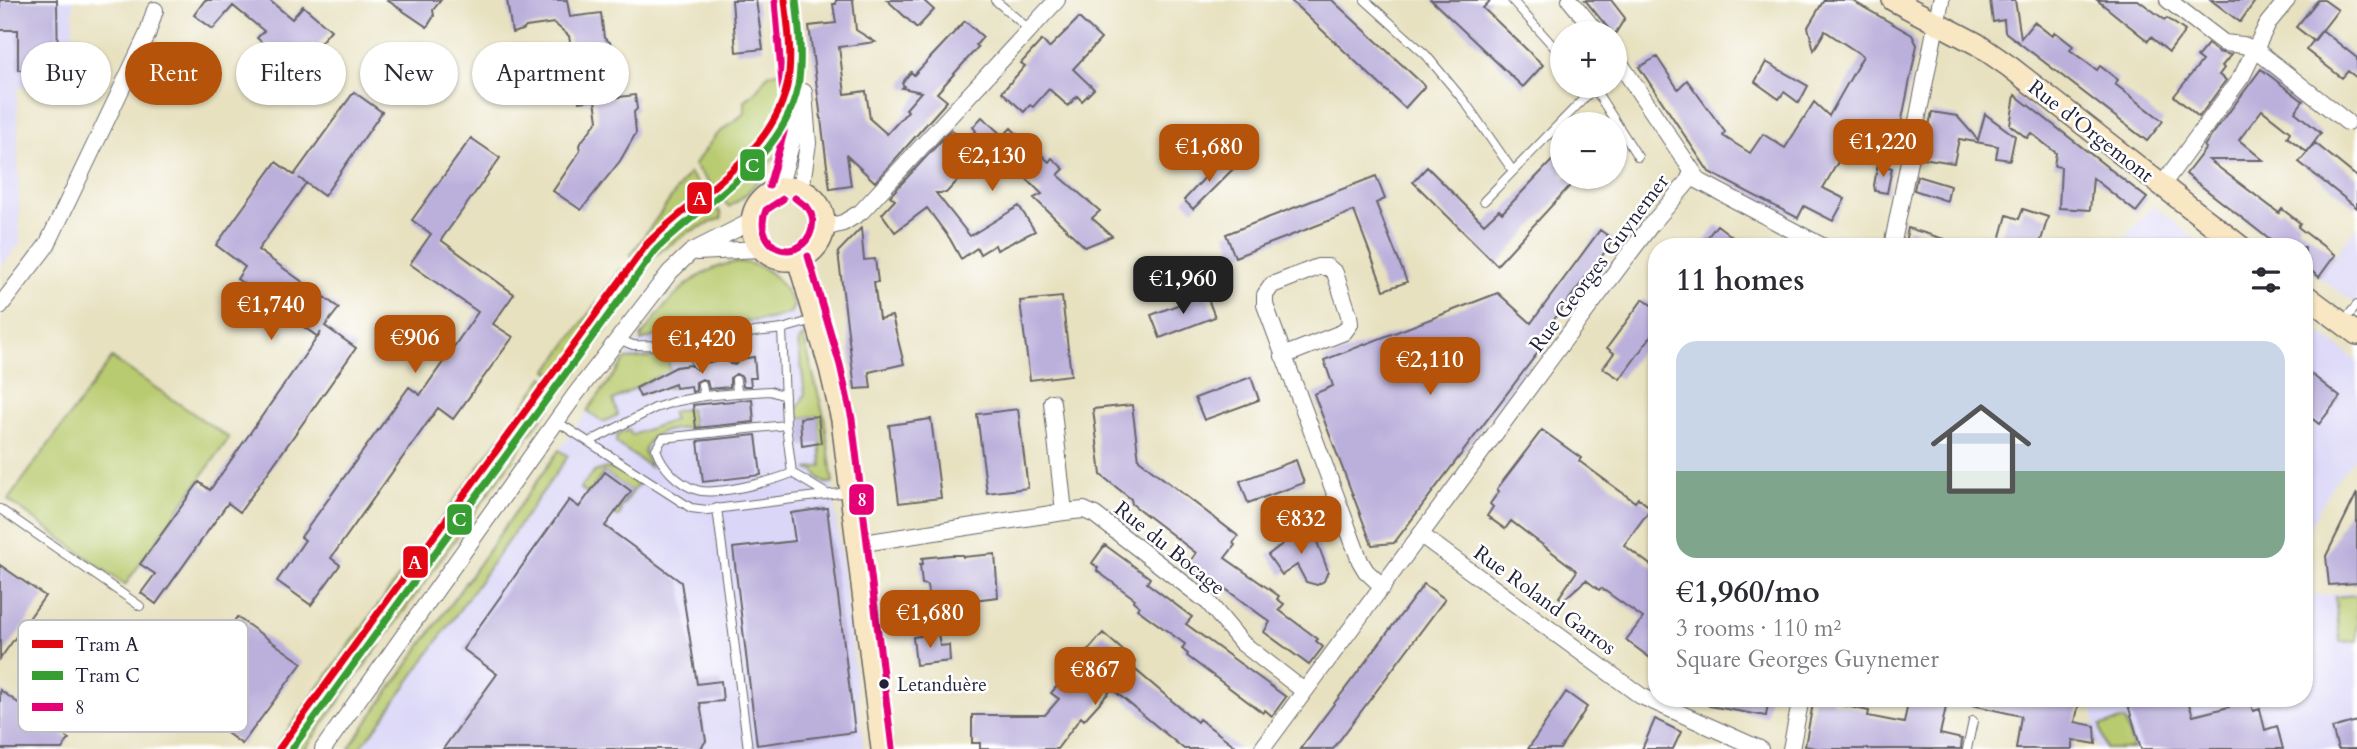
<!DOCTYPE html>
<meta charset="utf-8">
<style>
:root{--surface:#fff;--page:#f2f2f3;--text:#2b2b33;--muted:#7c7c81;--accent:#b45309}
body{margin:0;font-family:Cardo,serif;background:var(--page);color:var(--text);height:100vh;display:flex;flex-direction:column;font-size:26px;white-space:nowrap}
*{box-sizing:border-box;margin:0}
p{font-size:23px;color:var(--muted)}
.icon{flex:none;width:38px;height:38px;fill:none;stroke:currentColor;stroke-width:2;stroke-linecap:round;stroke-linejoin:round}
.map{position:relative;flex:1;overflow:hidden}
.panel{position:absolute;left:1648px;top:238px;width:665px;height:469px;display:flex;flex-direction:column;background:var(--surface);border-radius:28px;box-shadow:0 2px 5px #0004}
.panel>*{flex:none}
.top-card{position:absolute;left:21px;top:42px;width:665px;height:63px;display:flex;gap:14px}
.fabs{position:absolute;left:1550px;top:21px;display:grid;gap:14px}
.fabs a{display:grid;place-items:center;width:77px;height:77px;border-radius:50%;background:var(--surface);box-shadow:0 2px 5px #0004;font-size:35px}
.price{position:absolute;translate:-50% -60px;padding:0 16px;border-radius:14px;background:var(--accent);color:#fff;font-size:23px;line-height:46px;filter:drop-shadow(0 2px 4px #0008)}
.price::after{content:'';position:absolute;left:50%;top:42px;width:21px;height:16px;margin-left:-10px;background:inherit;clip-path:polygon(0 0,100% 0,50% 100%)}
.price.selected{background:#222;color:#fff}
ul{padding:0;list-style:none}
li{display:grid;align-content:center;gap:14px;height:371px;padding:0 28px}
li span{display:grid;place-items:center;height:217px;border-radius:21px;color:#555}
li>.icon{margin-inline-start:auto}
span .icon{width:126px;height:126px;fill:#fffc;stroke-width:1}
li b{font-size:30px}
h2{display:flex;justify-content:space-between;align-items:center;height:84px;padding:0 28px;font-size:30px}
.tag{padding:0 24px;border-radius:32px;background:var(--surface);box-shadow:0 2px 5px #0004;font-size:24px;line-height:63px}
.tag.selected{background:var(--accent);color:#fff}
.map>svg:first-child{display:block}
</style>
<div class="map">
<svg width="2357" height="749" viewBox="0 0 2357 749">
<rect width="100%" height="100%" fill="#fff"/>
<filter id="ink" filterUnits="userSpaceOnUse"><feTurbulence type="fractalNoise" baseFrequency=".0143" numOctaves="2"/><feDisplacementMap in="SourceGraphic" scale="14" xChannelSelector="R" yChannelSelector="G"/><feConvolveMatrix kernelMatrix="1 2 1 2 8 2 1 2 1" color-interpolation-filters="sRGB"/></filter>
<filter id="wash" filterUnits="userSpaceOnUse"><feTurbulence type="fractalNoise" baseFrequency=".00686" numOctaves="4" result="noise"/><feDisplacementMap in="SourceGraphic" scale="28" xChannelSelector="R" yChannelSelector="G"/><feGaussianBlur stdDeviation="1.57" result="paint"/><feColorMatrix in="noise" values="0 0 0 0 0 0 0 0 0 0 0 0 0 0 0 0 0 1.4 0 .05"/><feComposite in="paint" operator="in"/></filter>
<g filter="url(#wash)">
<rect width="100%" height="100%" fill="#e7e1bf"/>
<path fill="#dad6f7" d="M0 0H73V88H17L20 243 0 268Z
M2153 205 2205 247H2086L2087 241 2118 246Z
M2357 226V305L2319 277Z
M738 262 766 268 773 273 785 288 794 306 824 416 864 749H348L474 568 665 304 678 291 708 271Z
M2305 322 2357 360V454L2331 487 2305 537Z
M2357 592V749H2097L2092 698H2305V596Z"/>
<path fill="#b9cb6f" stroke="#6e7655" stroke-width="2" fill-rule="evenodd" d="M784 64 790 116 779 158 773 157C761 178 749 195 729 207L694 165 716 135 745 113V101C747 98 751 96 754 93 767 80 761 74 782 71Z
M689 173 721 213 722 218 689 232 649 259 638 260 630 256Z
M738 262C769 264 782 280 794 306L790 313 770 319 702 326V324L688 325V328L670 331 641 341V337C666 303 693 268 738 262Z
M621 269 633 281 632 294 568 383 564 382 548 370Z
M803 336 824 416 833 483H825L819 478 815 471 807 469 822 466 818 416 793 418 805 394 798 342Z
M668 356 672 388H663L658 376 613 400 618 415 603 422 587 411 626 359Z
M112 358 229 438 125 585 8 500Z
M544 377 562 391 530 434 528 432 525 435 528 438 305 749H274Z
M690 408 693 427C672 430 650 428 644 452L650 467 616 443 617 435 629 430 632 435 674 420 671 412Z
M559 450 568 456 379 724 359 749H350L349 748Z
M606 468 621 471 638 484 620 510 621 512 618 517 580 488 594 472ZM604 472 631 491 616 511 590 492Z
M2357 595V641L2340 642 2335 597Z
M2125 720 2133 749H2106L2100 726Z"/>
<g id="blocks">
<path fill="#bbb0db" d="M0 0H57L58 69 18 70V30H0Z
M205 0H269L292 19 303 6 331 30 295 72 257 38 264 31 233 6 213 29 194 15Z
M387 0H441L433 10 434 16 427 27Z
M507 0H567L570 17 601 13 604 38 610 42 612 56H608L611 80 617 84 611 98 635 95 637 109 634 112 636 133 620 161 581 210 553 191 580 151 579 145 598 120 595 100 579 102 575 78 570 73 569 61H573L569 36 554 23 526 27 523 30 512 33Z
M732 0H756L763 49 736 52Z
M836 0H853L856 30 875 42 839 47 845 94 866 91 870 119 887 134 908 111 906 109 921 92 902 88 904 86 902 83 911 72 914 75 965 21 983 37 976 45 978 47 937 93 947 101 875 182 847 156 851 186 830 189 809 26 836 23 833 4H836Z
M887 0H923L934 10 917 28Z
M1290 0H1332L1425 86 1405 108Z
M1431 0H1491L1483 8 1543 65 1523 87Z
M1585 0H1611L1625 18 1615 34 1612 33Z
M1824 0H1851L1912 35 1917 45 1895 154 1888 153 1886 161 1850 141 1823 188 1845 199 1833 221 1804 206 1798 218 1709 172 1639 67 1657 57 1678 89 1687 80 1725 132 1723 136 1750 153 1763 134 1785 148 1814 102 1829 116 1863 56 1825 31 1814 50 1808 27Z
M1990 0H2015L2021 38 2034 22 2052 36 2055 32 2073 46 2070 50 2097 70 2100 66 2118 80 2115 84 2163 121 2147 141 2005 32 2004 20 1993 22Z
M2097 0H2138L2165 20 2167 18 2185 31 2169 52 2151 37 2148 41Z
M2211 0H2256L2240 22Z
M2318 0H2324L2338 10 2314 41 2296 27Z
M1079 18 1101 39 1073 69 1094 89 1082 101 1077 96 1068 106 1049 89 1033 107 1030 105 1024 112 1002 92 1025 66 1021 63 1042 40 1049 48Z
M2322 30 2357 58V78L2348 71 2342 78 2306 50Z
M2208 44 2218 52 2231 55 2222 66 2224 68 2219 75 2226 80 2199 117 2174 96 2202 61 2197 57Z
M1766 62 1808 86 1799 103 1784 92 1779 99 1755 82Z
M2261 69 2303 101 2295 112 2321 133 2307 152 2287 137 2290 132 2262 110 2239 140 2263 160H2209L2279 213 2282 209 2300 223 2298 227 2335 255 2319 277 2305 266V247H2279L2186 174 2206 148 2204 146Z
M354 92 382 112 324 196 299 178 306 183 258 250 339 308 325 326 356 348 240 512 228 503 156 604 141 593 155 574 140 564 199 482 210 490 321 332 318 337 237 279 245 267 216 245 276 162 294 175Z
M2015 95 2147 198 2136 212 2093 178 2090 210 2059 208 2061 167 2054 166 2056 153 2031 133 2027 138 2010 125Z
M1932 112 1957 116 1978 140 1985 114 2015 136 2010 160 1996 158 1998 146 1959 139 1954 163 1922 158Z
M982 117 1003 136 1011 128 1033 150 1034 148 1049 162 1052 158 1064 169 1058 175 1100 211 1092 218 1112 236 1085 247 1034 198 1042 194 989 142 960 171 964 174 946 193H936L970 236 1019 206 1035 231 997 250 995 245 980 254 977 248 961 259 950 239 927 208 895 232 882 214 895 200 890 196 951 130 966 143 976 131 973 127Z
M471 138 500 158 441 240 514 294 493 324 513 337 453 419 438 408 331 558 340 565 311 605 277 581 305 540 301 537 409 387 420 395 478 312 410 264 431 234 412 220Z
M2315 143 2357 177V208L2299 162Z
M1563 149V177H1578L1497 265 1413 182 1427 167 1484 224 1499 210 1502 213Z
M1222 159 1233 169 1193 209 1184 200Z
M1878 164 1892 168 1887 193 1875 191 1874 185Z
M1376 176 1385 199 1376 203 1407 282 1384 290 1354 211 1235 257 1226 234Z
M1917 176 1950 186 1947 201 1914 190Z
M2023 209 2048 217 2039 247H1998L2007 215 2019 219Z
M1717 225 1746 247H1700Z
M861 228 864 260 875 259 878 282H874L879 319 892 316 904 364 869 372 871 388 855 389 838 252Z
M1908 228 1957 243V247H1904Z
M1600 230 1614 240 1543 334 1548 339 1394 543 1372 545 1314 394 1333 386 1324 360 1498 293 1531 323Z
M1206 294 1215 317 1160 338 1151 315Z
M1062 297 1071 375 1030 380 1020 301Z
M1643 299 1657 309V328L1620 379 1603 368 1614 353 1607 348Z
M754 357 756 378H750L751 386H743L742 377 736 374 730 378V387L709 389 707 381 702 379 696 382V391L692 392 691 386 676 388 675 384 640 397 636 388 676 367 690 365 698 370 703 363 728 360 730 364 735 365 741 359Z
M2305 369 2340 397 2319 424 2305 413Z
M1251 377 1259 400 1204 420 1195 398Z
M752 399 754 422 696 428 693 405Z
M1132 405 1139 460 1238 536 1233 543 1235 545 1225 558 1279 596 1277 599 1284 604 1279 610 1318 639 1316 641 1323 647 1309 665 1264 632 1270 622 1208 576 1205 580 1186 567 1196 553 1132 504 1131 499 1101 475 1093 409Z
M1018 409 1028 488 987 493 977 414Z
M818 416 821 443 802 446 800 418Z
M931 419 941 498 899 503 889 425Z
M1542 430 1581 458 1579 461 1635 502 1638 498 1651 508 1624 545 1657 570V663L1626 640 1643 618 1601 588 1599 590 1586 580 1563 600 1559 597 1577 571 1511 521 1505 529 1487 516 1493 507 1490 504 1499 491 1497 489Z
M756 435 761 475 703 482 698 441Z
M1296 460 1304 483 1248 503 1240 481Z
M605 472 631 491 605 526 681 582 697 684 721 681 723 701 700 703 706 741 700 749H443L497 674 463 649 569 500 579 507Z
M2357 493V583L2329 585 2326 556Z
M827 508 855 732 757 745 733 548 795 541 791 513Z
M1311 526 1328 571 1324 581 1317 585 1306 582 1297 565 1282 575 1268 555 1289 539 1287 535Z
M1105 545 1150 578 1147 583 1192 617 1186 624 1286 697 1272 716 1265 710 1263 713 1187 656 1188 654 1182 649 1185 644 1137 609 1139 606 1133 601 1135 599 1097 571 1098 568 1092 563Z
M995 554 998 597 930 605 927 585 922 584 920 564H923L922 558 951 555H963V557Z
M0 565 45 596 0 659Z
M1424 584 1445 599 1333 749H1300Z
M237 617 302 663 242 744 187 704 208 674 206 672 214 661 209 657Z
M938 633 940 646 949 645 950 661 916 665 913 637Z
M1103 633 1135 661 1131 666 1197 722 1199 719 1239 749H1184L1112 689 1084 720 1081 717 1057 749H980V743H972V715H1045L1059 699 1051 693Z
M0 690 69 739 62 749H0Z
M1566 692 1587 707 1560 749H1528Z
M1709 698H1769L1766 716 1709 706Z
M1814 698H1833L1832 703 1869 711 1868 716 1904 723 1909 698H1948L1940 734 1962 739 1961 749H1821L1805 746Z
M1973 698H2080L2075 722 2095 726 2096 744 2073 740V749H2016L2021 716 1972 705Z
M2126 698H2187L2193 716 2229 707 2227 698H2249L2253 711 2260 709 2265 730 2277 726 2283 749H2141Z
M1655 719 1681 732 1673 749H1642Z
M2357 721V749H2338L2332 728Z"/>
</g>
</g>
<g filter="url(#ink)">
<use href="#blocks" fill-opacity="0" stroke="#676569" stroke-width="2"/>
<g fill="none" stroke-linecap="round" stroke-linejoin="round">
<defs>
<path id="lane" d="M793 0 797 34
M995 0 1030 30
M1365 0 1426 55 1465 102 1513 171
M1512 0 1563 57
M1594 88 1638 157
M1484 201 1596 86
M814 320 782 329 786 425 792 473 827 494
M2344 321 2357 305
M618 339 633 345 685 346 697 364
M734 359C738 325 754 334 782 329
M736 380 737 393 770 391 785 396
M702 385 704 396 737 393
M556 421 691 508 707 510 848 492
M786 425 663 438 656 449C662 467 678 484 697 490 716 496 773 481 792 473
M589 442 655 408 673 402 704 396
M717 508 748 749
M0 509 140 606
M1967 749 1973 721"/>
<path id="street" d="M1570 0 1597 33
M2168 0 2224 43 2243 45 2256 50 2347 122
M1615 56 1699 181 1824 247
M2162 185 2242 76 2268 23 2287 0
M779 189 794 134 795 106 785 0
M801 190 808 143 804 92
M824 228 843 223 861 212 1057 0
M1892 247 1941 0
M697 252 761 249
M0 306 47 245 147 35 155 10
M1283 356 1344 332 1350 324 1349 315 1335 273 1328 267H1318L1272 285 1265 295V305L1360 561 1366 571 1383 587
M1052 402 1064 512
M1421 535 1641 696 1760 749
M857 544 1064 512 1084 510 1095 515 1208 602 1242 643 1304 691
M323 749 575 395 670 272 691 252 752 221
M1262 749 1562 343 1650 226 1687 183 1692 172
M1791 749 1801 698"/>
<path id="secondary" d="M1893 0 1977 44 2010 67 2241 247
M752 224a36 36 0 1 1 72 0a36 36 0 1 1-72 0Z
M798 259 830 368 842 420 882 749
M2305 295 2357 334"/>
</defs>
<use href="#lane" stroke="#676569" stroke-width="10"/>
<use href="#street" stroke="#676569" stroke-width="18"/>
<use href="#secondary" stroke="#676569" stroke-width="24"/>
<use href="#lane" stroke="#fff" stroke-width="8"/>
<use href="#street" stroke="#fff" stroke-width="16"/>
<use href="#secondary" stroke="#f9e7c3" stroke-width="21"/>
<defs>
<path id="bus-1" d="M769 186 784 132V106L775 1
M783 199 766 210C758 227 767 251 789 250 807 249 820 224 808 208 804 205 799 201 795 198
M808 256 840 365 852 419 892 748"/>
</defs>
<use href="#bus-1" stroke="#fff" stroke-width="12"/>
<use href="#bus-1" stroke="#e50076" stroke-width="7"/>
<defs>
<path id="tram-1" d="M279 749 647 244C695 195 771 157 787 86 793 58 788 28 785 0"/>
<path id="tram-2" d="M292 749 655 251C704 201 783 161 798 86 803 58 799 28 796 0"/>
</defs>
<use href="#tram-1" stroke="#fff" stroke-width="12"/>
<use href="#tram-2" stroke="#fff" stroke-width="12"/>
<use href="#tram-1" stroke="#e30613" stroke-width="7"/>
<use href="#tram-2" stroke="#379e32" stroke-width="7"/>
</g>
</g>
<circle fill="#22223b" stroke="#fff" stroke-width="2.5" cx="884" cy="684" r="6"/>
<g text-anchor="middle" stroke-width="5" stroke-linejoin="round" paint-order="stroke">
<g font-size="19" fill="#22223b" stroke="#fff" text-anchor="start">
<text x="897" y="691">Letanduère</text>
</g>
<g font-size="21" fill="#22223b" stroke="#fff">
<text transform="translate(2091 131) rotate(38)" y="7">Rue d'Orgemont</text>
<text transform="translate(1599 263) rotate(-53)" y="7">Rue Georges Guynemer</text>
<text transform="translate(1170 548) rotate(39)" y="7">Rue du Bocage</text>
<text transform="translate(1545 600) rotate(36)" y="7">Rue Roland Garros</text>
</g>
</g>
<rect x="18" y="620" width="230" height="112" rx="10" fill="#fff" stroke="#bdbdc4" stroke-width="2"/>
<rect x="32" y="640" width="31" height="8" fill="#e30613"/>
<rect x="32" y="671" width="31" height="9" fill="#379e32"/>
<rect x="32" y="703" width="31" height="8" fill="#e50076"/>
<g font-size="19" fill="#22223b">
<text x="75" y="651">Tram A</text>
<text x="75" y="682">Tram C</text>
<text x="75" y="714">8</text>
</g>
<g stroke="#fff" stroke-width="2.5">
<rect x="739" y="148" width="27" height="34" rx="7" fill="#379e32"/>
<rect x="686" y="181" width="27" height="34" rx="7" fill="#e30613"/>
<rect x="848" y="483" width="27" height="33" rx="7" fill="#e50076"/>
<rect x="446" y="503" width="27" height="33" rx="7" fill="#379e32"/>
<rect x="402" y="545" width="27" height="34" rx="7" fill="#e30613"/>
</g>
<g font-size="19" text-anchor="middle" font-weight="bold" fill="#fff">
<text x="752" y="172">C</text>
<text x="700" y="205">A</text>
<text x="862" y="506">8</text>
<text x="459" y="526">C</text>
<text x="415" y="569">A</text>
</g>
</svg>
<div class="fabs">
<a>+</a>
<a>−</a>
</div>
<b class="price" style="left:1883px;top:179px">€1,220</b>
<b class="price" style="left:1209px;top:184px">€1,680</b>
<b class="price" style="left:992px;top:193px">€2,130</b>
<b class="price selected" style="left:1183px;top:316px">€1,960</b>
<b class="price" style="left:271px;top:342px">€1,740</b>
<b class="price" style="left:415px;top:375px">€906</b>
<b class="price" style="left:702px;top:376px">€1,420</b>
<b class="price" style="left:1430px;top:397px">€2,110</b>
<b class="price" style="left:1301px;top:556px">€832</b>
<b class="price" style="left:930px;top:650px">€1,680</b>
<b class="price" style="left:1095px;top:707px">€867</b>
<div class="top-card">
<a class="tag">Buy</a>
<a class="tag selected">Rent</a>
<a class="tag">Filters</a>
<a class="tag">New</a>
<a class="tag">Apartment</a>
</div>
<section class="panel">
<h2>11 homes<svg class="icon" aria-label="filters" viewBox="0 0 24 24"><path d="M4 7h16M4 17h16"/><circle cx="9" cy="7" r="2"/><circle cx="15" cy="17" r="2"/></svg></h2>
<ul>
<li><span style="background:linear-gradient(#c9d6e8 60%,#7fa58c 0)"><svg class="icon" aria-label="home" viewBox="0 0 24 24"><path d="M3 11l9-7 9 7M6 9v11h12V9"/></svg></span><div><b>€1,960/mo</b><p>3 rooms · 110 m²</p><p>Square Georges Guynemer</p></div></li>
</ul>
</section>
</div>
